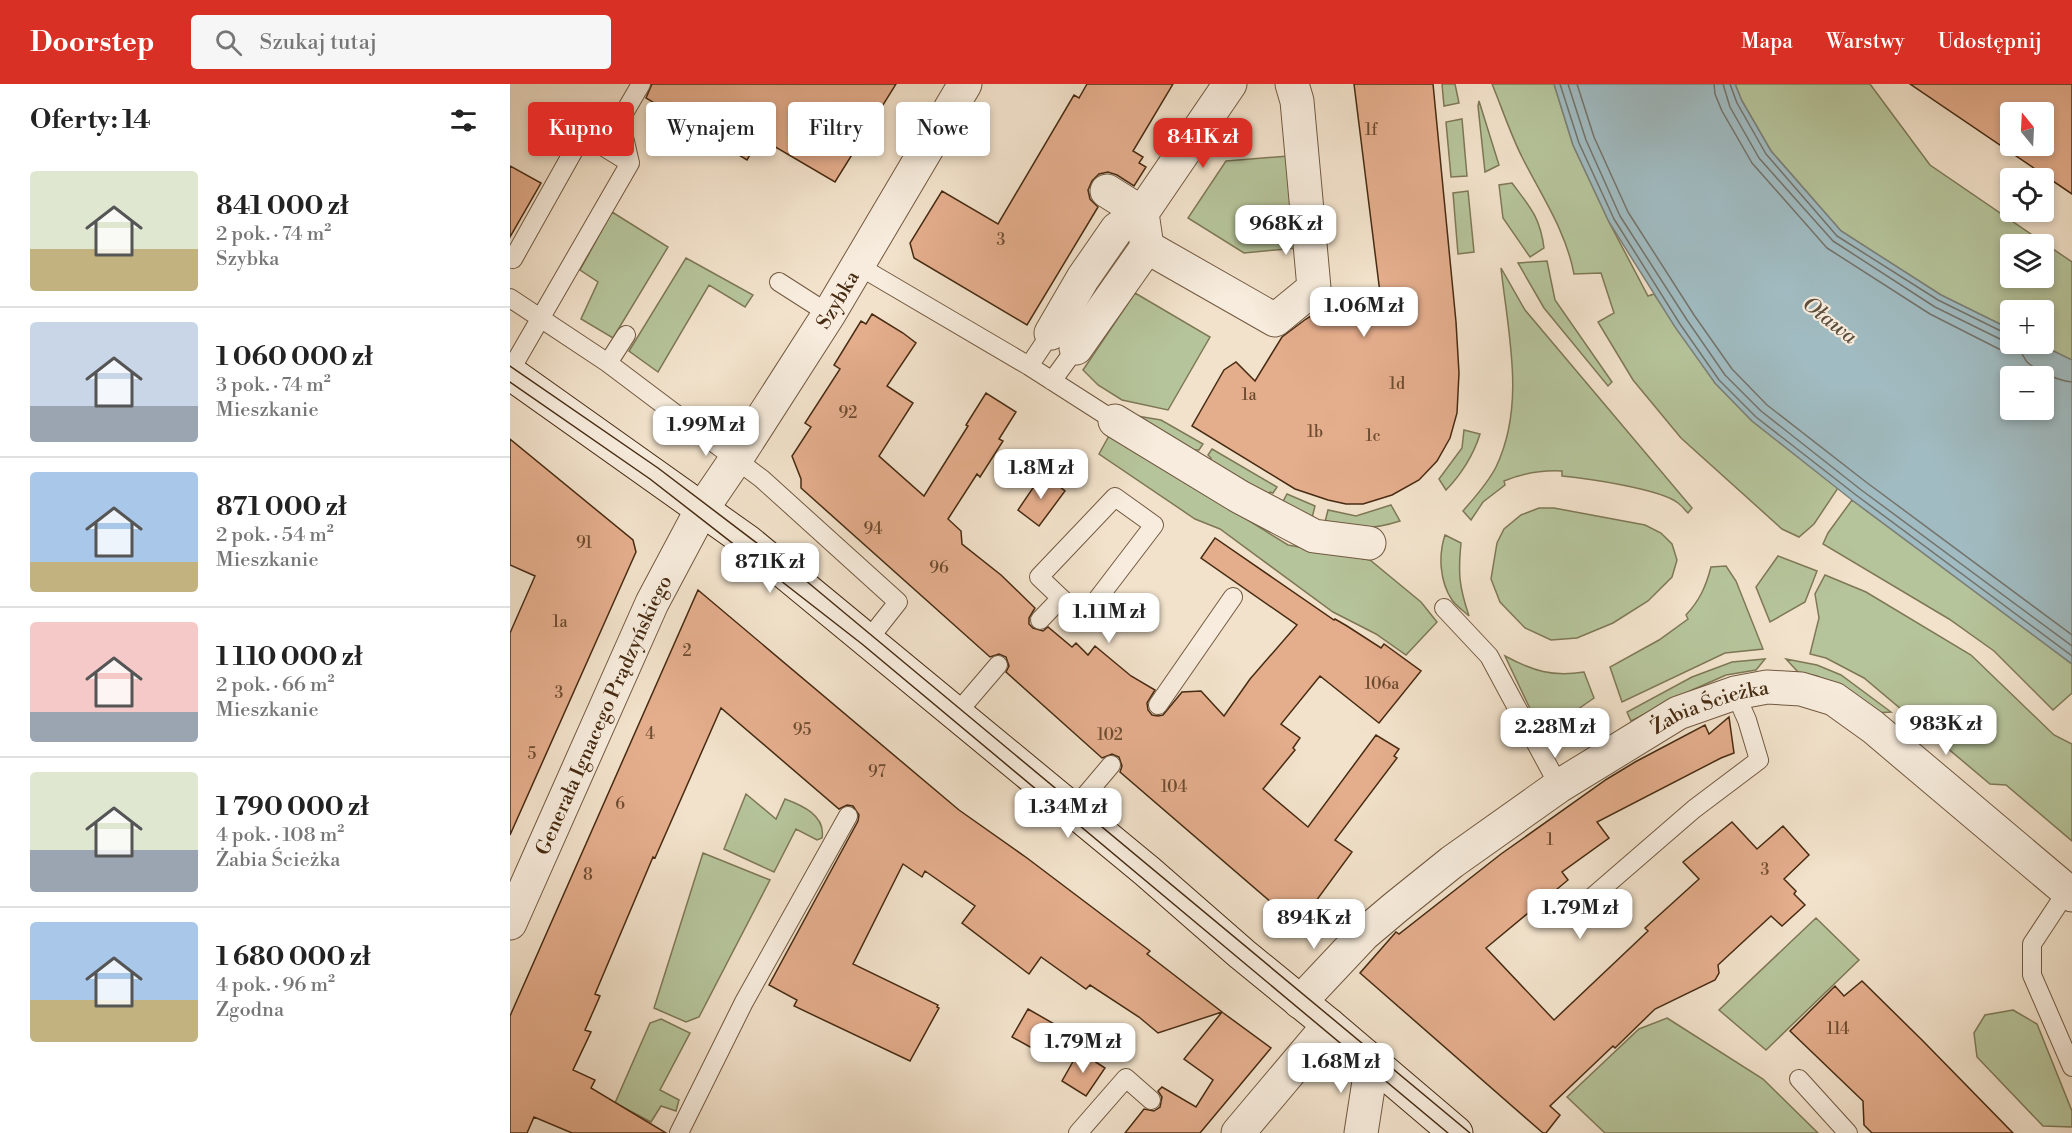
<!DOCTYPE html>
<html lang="pl">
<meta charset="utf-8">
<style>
:root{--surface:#fff;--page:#f6f6f6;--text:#222;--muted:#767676;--line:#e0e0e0;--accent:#d93025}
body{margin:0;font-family:"Libre Bodoni",serif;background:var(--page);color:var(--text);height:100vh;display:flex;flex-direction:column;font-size:22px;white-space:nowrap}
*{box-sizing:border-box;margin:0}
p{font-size:20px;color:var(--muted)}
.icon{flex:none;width:33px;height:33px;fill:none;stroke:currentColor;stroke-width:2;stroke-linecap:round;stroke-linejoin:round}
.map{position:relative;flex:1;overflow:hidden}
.panel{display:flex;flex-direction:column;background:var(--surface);width:510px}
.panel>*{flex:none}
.guide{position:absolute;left:18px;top:18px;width:570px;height:54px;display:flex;gap:12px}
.needle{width:39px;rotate:342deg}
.fabs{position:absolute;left:1490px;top:18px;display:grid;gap:12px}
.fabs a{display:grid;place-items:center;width:54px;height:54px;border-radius:6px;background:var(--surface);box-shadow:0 3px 9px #0003;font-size:30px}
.price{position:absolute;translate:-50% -51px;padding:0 14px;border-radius:12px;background:#fff;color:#222;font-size:20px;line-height:39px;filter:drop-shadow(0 2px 3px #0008)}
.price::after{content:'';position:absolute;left:50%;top:36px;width:18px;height:14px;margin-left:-9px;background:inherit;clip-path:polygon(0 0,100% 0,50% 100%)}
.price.active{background:var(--accent);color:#fff}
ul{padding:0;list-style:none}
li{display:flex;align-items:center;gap:18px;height:150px;padding:0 30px}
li+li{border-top:2px solid var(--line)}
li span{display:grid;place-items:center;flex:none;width:168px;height:120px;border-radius:6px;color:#555}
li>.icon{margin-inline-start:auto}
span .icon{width:72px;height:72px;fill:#fffc;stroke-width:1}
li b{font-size:26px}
h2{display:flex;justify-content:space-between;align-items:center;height:72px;padding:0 30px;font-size:26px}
.chip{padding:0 21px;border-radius:6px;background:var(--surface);box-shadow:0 3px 9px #0003;font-size:21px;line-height:54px}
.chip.active{background:var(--accent);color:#fff}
header{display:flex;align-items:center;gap:36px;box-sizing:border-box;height:84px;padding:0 30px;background:var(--accent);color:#fff}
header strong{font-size:28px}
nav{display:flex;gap:33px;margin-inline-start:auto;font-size:21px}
.search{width:420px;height:54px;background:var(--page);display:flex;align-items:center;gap:15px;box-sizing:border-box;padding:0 21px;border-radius:6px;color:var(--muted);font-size:22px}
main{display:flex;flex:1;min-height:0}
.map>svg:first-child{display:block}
</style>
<header>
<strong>Doorstep</strong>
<div class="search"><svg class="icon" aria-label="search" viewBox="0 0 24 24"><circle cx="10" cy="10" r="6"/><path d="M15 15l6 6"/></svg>Szukaj tutaj</div>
<nav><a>Mapa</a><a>Warstwy</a><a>Udostępnij</a></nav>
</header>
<main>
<section class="panel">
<h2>Oferty: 14<svg class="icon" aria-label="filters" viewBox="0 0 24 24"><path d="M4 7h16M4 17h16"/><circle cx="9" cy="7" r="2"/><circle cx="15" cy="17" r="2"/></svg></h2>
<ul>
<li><span style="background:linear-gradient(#dfe7d0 65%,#c2b280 0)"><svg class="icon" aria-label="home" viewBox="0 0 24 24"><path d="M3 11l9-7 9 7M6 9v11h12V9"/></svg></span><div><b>841 000 zł</b><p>2 pok. · 74 m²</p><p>Szybka</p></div></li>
<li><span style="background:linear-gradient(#c9d6e8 70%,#9aa5b1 0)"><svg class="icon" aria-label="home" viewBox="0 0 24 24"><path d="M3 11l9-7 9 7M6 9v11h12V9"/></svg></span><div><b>1 060 000 zł</b><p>3 pok. · 74 m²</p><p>Mieszkanie</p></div></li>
<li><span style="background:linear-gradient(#a9c7e8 75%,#c2b280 0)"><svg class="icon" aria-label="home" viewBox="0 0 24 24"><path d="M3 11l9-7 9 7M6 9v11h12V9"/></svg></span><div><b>871 000 zł</b><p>2 pok. · 54 m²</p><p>Mieszkanie</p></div></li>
<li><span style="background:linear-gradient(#f6c9c9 75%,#9aa5b1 0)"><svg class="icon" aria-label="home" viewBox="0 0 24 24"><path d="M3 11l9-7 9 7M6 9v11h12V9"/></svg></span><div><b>1 110 000 zł</b><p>2 pok. · 66 m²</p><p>Mieszkanie</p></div></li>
<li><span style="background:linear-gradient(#dfe7d0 65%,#9aa5b1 0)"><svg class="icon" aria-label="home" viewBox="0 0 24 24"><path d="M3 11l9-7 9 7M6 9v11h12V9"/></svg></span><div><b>1 790 000 zł</b><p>4 pok. · 108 m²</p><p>Żabia Ścieżka</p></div></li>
<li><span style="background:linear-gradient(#a9c7e8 65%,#c2b280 0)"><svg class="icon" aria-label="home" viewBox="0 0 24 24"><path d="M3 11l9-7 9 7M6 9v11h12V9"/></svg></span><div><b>1 680 000 zł</b><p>4 pok. · 96 m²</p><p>Zgodna</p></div></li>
</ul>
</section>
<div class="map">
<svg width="1562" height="1049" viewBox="0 0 1562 1049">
<rect width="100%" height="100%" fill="#f2e2cb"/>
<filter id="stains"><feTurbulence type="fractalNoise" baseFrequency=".00333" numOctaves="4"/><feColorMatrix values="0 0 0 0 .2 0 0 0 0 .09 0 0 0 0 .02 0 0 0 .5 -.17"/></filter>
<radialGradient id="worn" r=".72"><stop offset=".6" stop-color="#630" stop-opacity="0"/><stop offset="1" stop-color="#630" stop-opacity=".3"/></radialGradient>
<path fill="#b6c49b" stroke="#7e7856" stroke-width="1.5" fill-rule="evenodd" d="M932 0H945L949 19 934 22Z
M982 0H1044L1063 61 1099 138 1138 212 1144 210 1205 299 1242 337 1328 404 1304 440 1289 453 1272 445 1171 354 1123 296 1088 238 1104 229 1091 189 1064 190C1056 147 1031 111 1012 73 1000 49 992 24 982 0Z
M1225 0H1360L1420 81 1562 178V276L1529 260H1533V226H1500V245L1431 211 1331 147 1261 67 1232 17ZM1500 160H1533V194H1500Z
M969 17 989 81 975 88 968 22Z
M952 35 957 92 941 93 936 38Z
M779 72 787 164 734 169 678 134 716 77Z
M1002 99C1020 123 1030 133 1034 164L1020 173 993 134 989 101Z
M958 107 964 168 948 170 943 109Z
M102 128 158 163 103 254 71 235 88 198 70 186Z
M176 174 243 211 235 223 199 201 148 288 119 267Z
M1037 177 1045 216 1102 298 1098 302 1034 224 1008 179Z
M991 184 1015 226 1182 424 1178 429C1175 426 1171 421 1168 419 1151 405 1075 394 1052 392V387C1031 386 1013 389 994 397L995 401 973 418 961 436 953 427C965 413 978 399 986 383 1016 321 998 249 991 184Z
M625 209 700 253 658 326 612 316 588 301 573 286Z
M621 331 651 336 693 360 689 366H685L681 371Z
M954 346 970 350C964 370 951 391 936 406L929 395 952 364Z
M600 350 778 461 860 476 911 518 927 538 896 571 866 550 823 528 710 445 685 435 589 370Z
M702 365 767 403 763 409 760 408 755 414 698 379 701 374 698 371Z
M777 410 805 422 801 438 770 423Z
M1342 416 1562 580V609L1543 626 1484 567 1439 535 1313 460 1318 449Z
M881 421 890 437C862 446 843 445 814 442L818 426 846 432Z
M1029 424H1044L1135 441 1151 449 1162 460 1167 476 1162 493 1138 517 1103 539 1067 554 1041 556 1015 544 990 518 981 495 987 459 994 445 1011 431Z
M935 451 951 459C948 490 949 502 959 532 954 527 946 522 942 516 930 498 928 472 935 451Z
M1268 472 1307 487 1295 518 1260 538 1246 503Z
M1216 482 1226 497 1253 565 1215 569 1112 618 1100 583 1149 556 1178 535 1176 531C1190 516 1196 502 1201 483Z
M1315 491 1356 508 1461 571 1544 651 1562 660V757L1496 701 1480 700 1354 594 1316 574 1300 570 1309 534 1305 510Z
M995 572C1023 587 1042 593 1074 588L1084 614 1032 650Z
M1255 575 1246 586 1216 591 1180 607 1121 637 1117 628 1182 593 1222 578Z
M1276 575 1307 581 1331 591 1381 628 1363 629 1333 604 1307 592 1288 588Z
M236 710 266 735 275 715C291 721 316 731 312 754L307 756 286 745 264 788 214 765Z
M193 769 260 796 189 933 176 938 144 924Z
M1306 834 1349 876 1256 966 1209 926Z
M1503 926 1527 940 1562 1027V1043L1533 1042 1467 973 1464 949 1475 931Z
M1157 934 1253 995 1308 1049H1095L1057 1013 1129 945Z
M151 935 180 949 150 1006 169 1016 166 1027 151 1022 141 1038 105 1019 140 939Z"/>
<path fill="#a0bbc1" stroke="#7c817b" stroke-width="1.5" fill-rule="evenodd" d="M1044 0H1225L1232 17 1261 67 1331 147 1431 211 1500 245V260H1529L1562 276V580L1342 416 1242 337 1205 299 1165 243 1099 138 1063 61ZM1500 292H1533V326H1500Z"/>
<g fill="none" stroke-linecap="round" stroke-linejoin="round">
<path stroke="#74736a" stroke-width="1.5" d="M1050 0 1069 59 1104 135 1170 240 1209 296 1246 333 1346 411 1562 572
M1058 0 1076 56 1110 132 1177 236 1215 291 1251 327 1350 405 1562 562
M1067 0 1084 53 1118 128 1184 231 1222 285 1257 321 1356 398 1562 551
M1204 0 1205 10 1212 27 1242 79 1317 164 1420 230 1489 265 1498 267 1509 265C1512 269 1514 274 1517 278 1527 287 1549 297 1562 298
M1213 0 1220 23 1249 74 1323 157 1425 223 1492 256 1500 257
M1220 0 1227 19 1256 70 1327 152 1428 216 1495 249 1500 250"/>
</g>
<path fill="#e4ad8c" stroke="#472b12" stroke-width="1.5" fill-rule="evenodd" d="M142 0H386L325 98 250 54 237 76 136 14Z
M577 0H663L623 67 633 73 629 79 636 83 624 102 607 91 598 88 589 90 582 97 578 106 580 115 588 123 517 241 404 174 400 159 432 107 488 140 564 11 569 14Z
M844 0H923L946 238 949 289 947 329 940 354 927 377 909 396 882 411 853 420H836L818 416 785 405 682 342 714 286 726 278 745 297 772 253 796 235 815 223 871 217Z
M1400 0H1562V110ZM1500 28H1533V62H1500Z
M0 82 31 99 0 153Z
M362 230 393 249 406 259 377 302 403 319 369 372 414 412 458 342 456 341 476 309 506 328 489 355 493 357 470 393 467 390 438 435 451 447 452 460 491 491 525 524 519 534V540L523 544 533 547 538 543 562 563 566 559 578 571 585 562 621 592 645 606 637 619 638 626 642 631 648 632 653 631 672 608 691 607 714 632 740 595 787 541 691 474 705 454 824 536 825 535 837 542 871 564 874 560 911 587 869 639 810 592 771 640 790 654 783 664 785 666 753 705 798 743 866 651 889 665 884 672 887 674 825 756 842 768 803 821 814 830 804 843 793 844 770 826 610 688 612 682 609 673 602 670 592 674 496 588 499 582 496 573 489 570 480 573 291 404V395L282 372 301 343 295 339 330 285 324 281 351 237 356 240Z
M0 355 123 456 126 468 0 751V549L25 492 0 481Z
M533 389 555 407 529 442 508 426Z
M188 506 449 726 517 774 640 867 637 870 712 928 648 949 629 933 580 901 576 905 531 873 519 890 452 839 465 822 415 787 412 793 393 780 343 880 428 921 427 923 429 924 400 977 284 922 287 916 259 901 348 737 349 731 343 722 337 721 329 725 211 624 145 774 143 773 85 910 90 912 75 946 81 948 63 986 85 996 81 1004 156 1049H62L24 1033 17 1049H0V932Z
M1219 633 1224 669 1211 674 1087 738 1099 754 1052 788 1058 796 976 864 1044 936 1138 847 1135 844 1189 795 1173 778 1222 738 1247 765 1273 742 1299 771 1274 795 1286 807 1284 810 1295 821 1272 842 1261 832 1208 881 1209 889 1205 896 1145 925 1105 964 1103 962 1040 1022 1050 1031 1036 1049H1033L850 889 886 848 889 850 991 770 1097 695 1125 678 1195 641 1199 650Z
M1352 897 1412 956 1503 1049H1362L1354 1041 1353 1017 1280 947 1325 902 1334 912Z
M518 925 546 941 529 968 502 953Z
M712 928 761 964 690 1049H615L634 1025 644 1027 650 1023 652 1013 648 1007 652 1003 686 1023 703 996 674 975Z
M569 967 595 984 576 1012 552 997Z"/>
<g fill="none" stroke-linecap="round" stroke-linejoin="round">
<defs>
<path id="service" d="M3 175 73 50 120 79
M347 181 519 282 605 337
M269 198 319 230
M0 214 98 279 252 395 388 518 358 556
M98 279 116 251
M519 282 541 249
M0 287 120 79 110 36 131 0
M542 297 566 264
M934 524 979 572 1049 702
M530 536 551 514 573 534 644 441 605 413 529 493 551 514
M648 621 723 513
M447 629 488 581
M563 726 601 681
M1557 807 1522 860V891L1562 983
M1080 815 1184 725 1249 676 1237 636 1225 609
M1289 995 1338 1049
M169 1049 234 918 338 732
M568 1049 616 994 641 1016"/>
<g id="minor">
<path d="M720 0 632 129 637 163 765 236 804 204 787 17 782 0"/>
<path d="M541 249 573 194 607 145 632 129 597 107"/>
<path d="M566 264 637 163"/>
<path d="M605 337 730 413 804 452 859 459"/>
<path id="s1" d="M0 839 142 519 192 425 226 375 319 230 455 0"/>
<path id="s2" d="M790 918 854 850 886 823 942 778 1049 702 1168 629 1225 609 1257 603 1291 605 1324 615 1363 643 1562 811"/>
<path d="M728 1049 819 941"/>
<path d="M851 1049 862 978"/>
</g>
<path id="secondary" d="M0 289 238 458 637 787 732 870 819 941 946 1049"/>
</defs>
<use href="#service" stroke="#725940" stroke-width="20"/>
<use href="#minor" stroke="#725940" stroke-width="35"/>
<use href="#secondary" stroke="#472b12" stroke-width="35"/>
<use href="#service" stroke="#f7ecdd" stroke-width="18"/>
<use href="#minor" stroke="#f7ecdd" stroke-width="33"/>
<use href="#secondary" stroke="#f7ecdd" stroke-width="33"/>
<path stroke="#472b12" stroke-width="1.5" d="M0 282 148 384 289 491 960 1049
M0 298 140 395 352 560 938 1049"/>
</g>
<g text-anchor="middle" stroke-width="4.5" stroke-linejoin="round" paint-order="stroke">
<g font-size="16" fill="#6e4c30">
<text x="861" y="51">1f</text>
<text x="491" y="161">3</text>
<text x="887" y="305">1d</text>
<text x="739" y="316">1a</text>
<text x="338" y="334">92</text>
<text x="805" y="353">1b</text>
<text x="863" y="357">1c</text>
<text x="363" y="450">94</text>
<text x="74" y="464">91</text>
<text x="429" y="489">96</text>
<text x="50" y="543">1a</text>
<text x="177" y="572">2</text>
<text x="872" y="605">106a</text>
<text x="49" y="614">3</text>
<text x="292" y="651">95</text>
<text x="140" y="655">4</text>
<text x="600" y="656">102</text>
<text x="22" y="675">5</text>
<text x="367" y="693">97</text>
<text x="664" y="708">104</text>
<text x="110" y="725">6</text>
<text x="1040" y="761">1</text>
<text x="1255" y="791">3</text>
<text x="78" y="796">8</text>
<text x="1328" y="950">114</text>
</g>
<g font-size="20" fill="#472b12" stroke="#f7ecdd">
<text dy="7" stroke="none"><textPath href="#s1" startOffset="706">Szybka</textPath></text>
<text dy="7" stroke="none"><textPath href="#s2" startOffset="510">Żabia Ścieżka</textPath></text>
<text dy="7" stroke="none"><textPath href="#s1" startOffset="228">Generała Ignacego Prądzyńskiego</textPath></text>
</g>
<g font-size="21" font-style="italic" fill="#5d4f3e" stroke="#f7ecdd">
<text transform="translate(1320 236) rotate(38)" y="7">Oława</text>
</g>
</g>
<rect width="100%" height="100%" filter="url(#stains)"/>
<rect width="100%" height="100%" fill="url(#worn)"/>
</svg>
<div class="fabs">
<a><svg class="needle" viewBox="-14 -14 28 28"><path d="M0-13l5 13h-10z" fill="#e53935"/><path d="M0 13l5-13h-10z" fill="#767676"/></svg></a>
<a><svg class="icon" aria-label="locate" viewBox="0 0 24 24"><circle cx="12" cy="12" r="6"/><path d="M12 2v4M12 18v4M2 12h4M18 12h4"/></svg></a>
<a><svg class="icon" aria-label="layers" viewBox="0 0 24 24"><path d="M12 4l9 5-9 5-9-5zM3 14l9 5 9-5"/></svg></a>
<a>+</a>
<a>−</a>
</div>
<b class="price active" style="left:693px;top:85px">841K zł</b>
<b class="price" style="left:776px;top:172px">968K zł</b>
<b class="price" style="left:854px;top:254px">1.06M zł</b>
<b class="price" style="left:196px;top:373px">1.99M zł</b>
<b class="price" style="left:531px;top:416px">1.8M zł</b>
<b class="price" style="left:260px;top:510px">871K zł</b>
<b class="price" style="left:599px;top:560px">1.11M zł</b>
<b class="price" style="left:1436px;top:672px">983K zł</b>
<b class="price" style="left:1045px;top:675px">2.28M zł</b>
<b class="price" style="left:558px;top:755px">1.34M zł</b>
<b class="price" style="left:1070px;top:856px">1.79M zł</b>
<b class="price" style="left:804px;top:866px">894K zł</b>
<b class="price" style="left:573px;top:990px">1.79M zł</b>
<b class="price" style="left:831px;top:1010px">1.68M zł</b>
<div class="guide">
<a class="chip active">Kupno</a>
<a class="chip">Wynajem</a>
<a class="chip">Filtry</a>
<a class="chip">Nowe</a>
</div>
</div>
</main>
